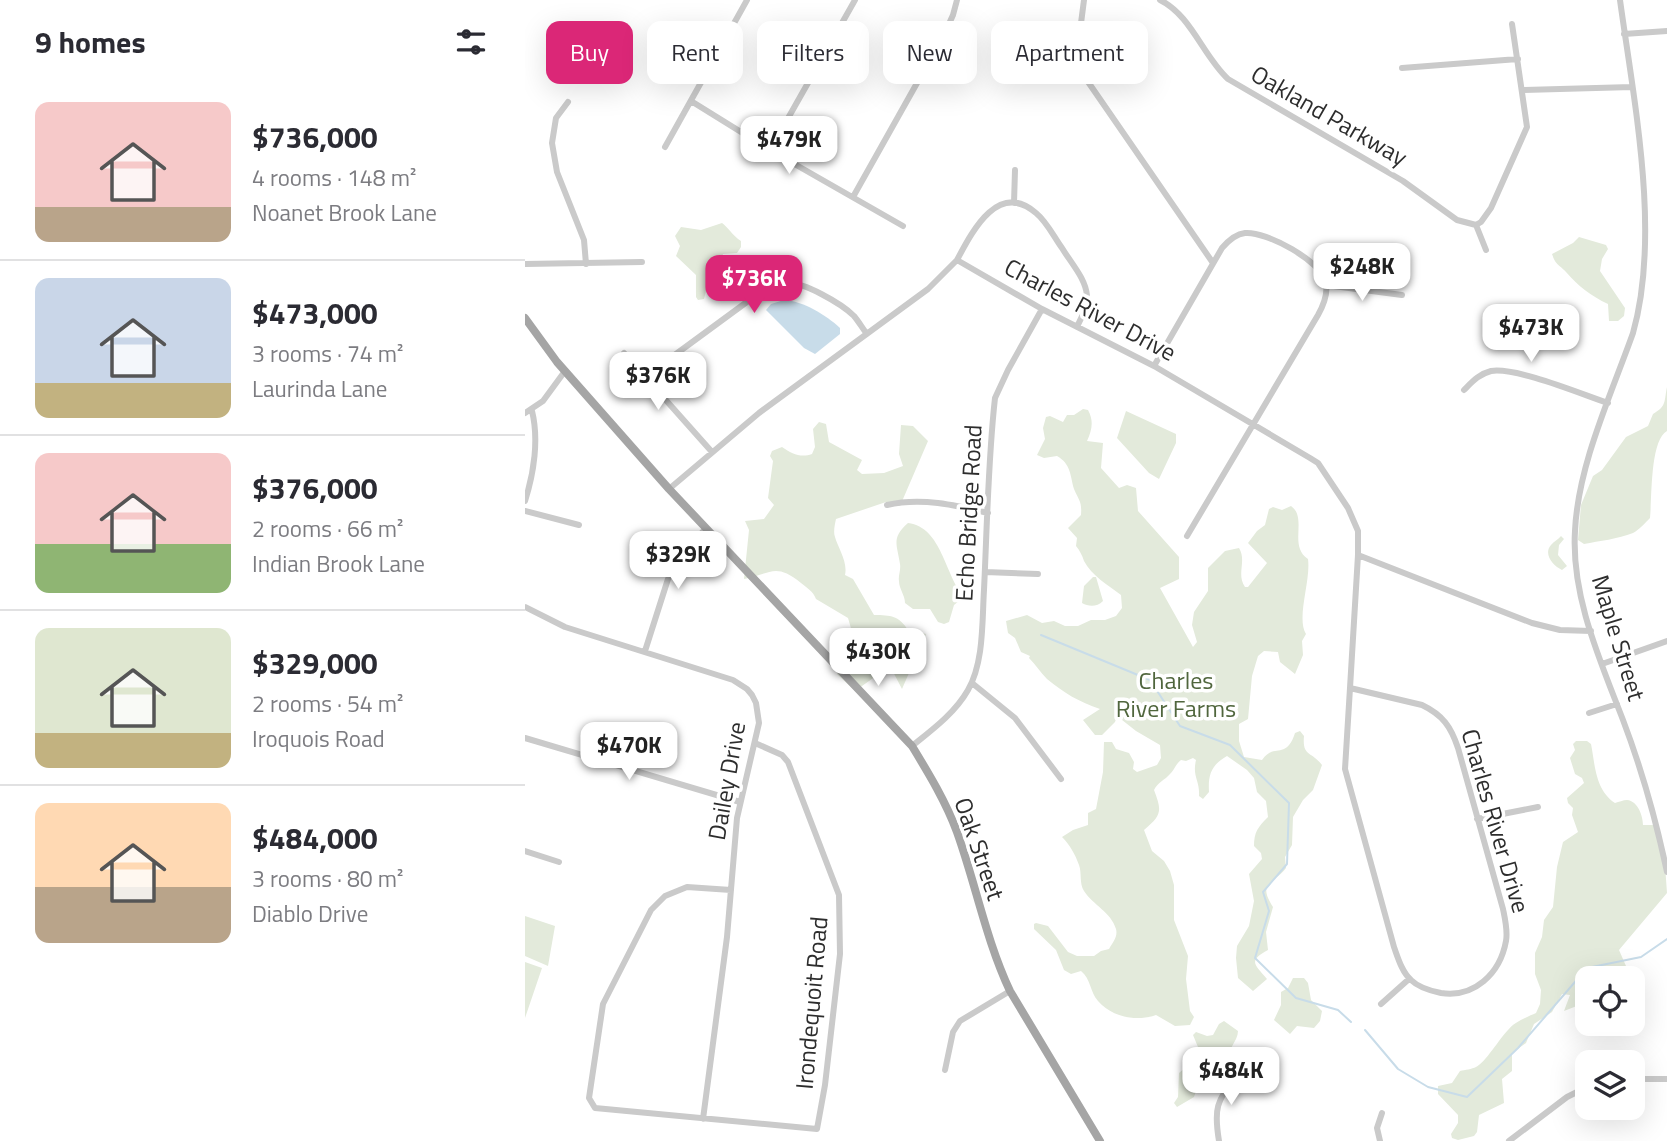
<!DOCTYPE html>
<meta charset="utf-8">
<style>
:root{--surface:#fff;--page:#f7f7f7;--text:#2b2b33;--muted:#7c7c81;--line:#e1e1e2;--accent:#db2777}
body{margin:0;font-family:"Titillium Web",sans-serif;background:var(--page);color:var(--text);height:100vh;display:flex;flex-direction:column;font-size:26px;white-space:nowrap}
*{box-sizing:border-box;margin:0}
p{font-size:23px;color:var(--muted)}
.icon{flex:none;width:38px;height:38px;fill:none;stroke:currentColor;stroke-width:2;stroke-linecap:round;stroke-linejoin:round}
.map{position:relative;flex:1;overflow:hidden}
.details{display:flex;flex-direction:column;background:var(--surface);width:525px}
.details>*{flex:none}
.top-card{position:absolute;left:21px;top:21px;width:665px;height:63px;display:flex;gap:14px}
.controls{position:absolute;left:1050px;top:966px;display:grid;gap:14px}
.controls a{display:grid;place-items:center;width:70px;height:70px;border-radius:14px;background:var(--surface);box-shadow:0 7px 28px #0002;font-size:35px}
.price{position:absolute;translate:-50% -60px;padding:0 16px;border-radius:14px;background:#fff;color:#222;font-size:23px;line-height:46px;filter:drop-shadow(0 2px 4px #0008)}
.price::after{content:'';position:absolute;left:50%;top:42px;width:21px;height:16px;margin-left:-10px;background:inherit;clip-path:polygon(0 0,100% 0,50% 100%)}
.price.selected{background:var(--accent);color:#fff}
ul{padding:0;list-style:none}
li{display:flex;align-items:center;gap:21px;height:175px;padding:0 35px}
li+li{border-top:2px solid var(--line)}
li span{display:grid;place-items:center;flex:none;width:196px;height:140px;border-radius:14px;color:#555}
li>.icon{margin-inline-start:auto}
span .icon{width:84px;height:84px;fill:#fffc;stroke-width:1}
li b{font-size:30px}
h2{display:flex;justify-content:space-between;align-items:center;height:84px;padding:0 35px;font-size:30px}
.pill{padding:0 24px;border-radius:14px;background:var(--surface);box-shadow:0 7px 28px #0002;font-size:24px;line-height:63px}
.pill.selected{background:var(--accent);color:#fff}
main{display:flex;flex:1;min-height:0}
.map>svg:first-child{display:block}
</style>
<main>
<section class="details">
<h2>9 homes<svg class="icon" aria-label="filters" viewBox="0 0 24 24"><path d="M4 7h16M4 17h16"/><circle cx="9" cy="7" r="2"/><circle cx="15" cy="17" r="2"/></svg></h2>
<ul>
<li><span style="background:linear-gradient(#f6c9c9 75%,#b9a48a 0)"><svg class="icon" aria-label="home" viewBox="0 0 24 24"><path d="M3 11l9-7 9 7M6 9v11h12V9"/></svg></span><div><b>$736,000</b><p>4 rooms · 148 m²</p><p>Noanet Brook Lane</p></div></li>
<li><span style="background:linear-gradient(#c9d6e8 75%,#c2b280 0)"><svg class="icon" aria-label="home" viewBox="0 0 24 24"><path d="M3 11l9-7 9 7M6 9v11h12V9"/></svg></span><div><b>$473,000</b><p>3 rooms · 74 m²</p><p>Laurinda Lane</p></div></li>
<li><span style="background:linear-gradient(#f6c9c9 65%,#8fb573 0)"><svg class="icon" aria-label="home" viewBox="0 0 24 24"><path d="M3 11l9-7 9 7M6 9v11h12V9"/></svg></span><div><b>$376,000</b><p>2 rooms · 66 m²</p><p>Indian Brook Lane</p></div></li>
<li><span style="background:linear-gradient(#dfe7d0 75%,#c2b280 0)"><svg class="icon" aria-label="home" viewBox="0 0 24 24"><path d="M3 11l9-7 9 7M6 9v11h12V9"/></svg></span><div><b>$329,000</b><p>2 rooms · 54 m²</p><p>Iroquois Road</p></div></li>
<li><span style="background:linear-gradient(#ffd9b3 60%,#b9a48a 0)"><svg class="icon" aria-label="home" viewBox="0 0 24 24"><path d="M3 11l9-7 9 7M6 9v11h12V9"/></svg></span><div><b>$484,000</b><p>3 rooms · 80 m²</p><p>Diablo Drive</p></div></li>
</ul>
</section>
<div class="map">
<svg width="1142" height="1141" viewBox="0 0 1142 1141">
<rect width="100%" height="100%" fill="#fff"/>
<path fill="#e3eadb" d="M197 223C202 226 208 236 216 241V247L212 253 198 254 193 266 186 270 179 299 173 300 171 297V275L151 256 155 246 150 236 156 227 176 230Z
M1054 237 1081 245 1083 249 1077 259 1075 271 1100 308 1099 316 1093 321H1084L1083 304C1066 296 1053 286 1041 272 1034 264 1031 266 1027 254L1048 243Z
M1142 387V431C1125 440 1127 498 1125 518 1120 523 1114 530 1108 533 1093 539 1074 541 1059 544L1053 540 1056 505 1068 476 1077 470 1101 437 1123 426 1128 414C1142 406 1139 401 1142 387Z
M558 409 563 410C569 421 567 430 562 441L578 443 576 468 594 488 602 485 611 488 613 511 654 557V579L635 588 668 647 672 642 667 625 669 612 683 591V568L700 551 714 548C722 561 711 574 720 587H723L742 563 723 543 732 531 740 525 744 509 748 507 757 510 766 506C783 518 763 546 783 559 786 581 771 618 781 634L777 641 778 655 770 674 755 662 753 652 739 651 733 656 727 676 723 719 714 724V741L719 757 737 760C749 742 761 761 770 733L775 731 779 736C777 757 787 751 797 765L788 790 778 800 768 817 767 845 760 857 761 868C748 885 732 882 748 907L741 932 743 950C723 961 729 964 742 979L728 991 713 978 711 958 712 946 724 926 729 901 724 874 737 859 736 853 729 846C729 832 733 827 743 817L741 801 732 792 729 778 722 770 702 756C686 765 683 775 684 792L678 799 674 796C675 780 667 777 671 760L668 758 661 761 656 760C650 765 650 769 645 774 640 780 633 782 629 790 637 811 637 815 619 830L627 851 639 861 645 871 649 885V920L663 956 661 979 665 1011 669 1017 665 1025 650 1026 631 1015C611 1022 587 1017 573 1001 565 992 566 979 556 971L546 974 539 970 531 950 509 929V924L511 923 523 926 543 952 552 956H569L576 951 584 949C588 942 593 937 591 929 586 912 568 905 559 891 554 883 557 873 554 865 550 854 545 845 537 837L548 830 563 825V813L571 809 578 772 579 742H587L591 749 604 753 609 762 608 769 612 772 632 765 636 758 635 745 611 731 592 716 590 722 577 735H570L558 720 575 709C554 702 539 693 522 679 515 672 511 665 504 658L505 656 496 652 490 638 483 633 481 621 502 615 517 623 529 621 540 626H553L566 620H580L591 616 597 608 596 595C584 586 566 575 559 561 557 555 555 551 551 546L552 538 543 528 556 515C557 501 554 501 549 489 545 475 546 464 532 456L519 458 512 455 520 439 518 428 521 417 525 416 538 422 542 415H549Z
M601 411 651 434V443L634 479 624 473 592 438Z
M294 422 301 424 304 442 337 460 332 470 337 474 359 473 378 466 374 454 376 425 388 426 403 441 375 506 361 502 311 519C310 524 308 532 310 537 313 548 323 562 320 575L328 579 349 615C366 615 374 616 383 630L401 634 377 689 365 666 330 691 312 674 330 642 323 618 291 599C288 591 282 588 276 583 250 562 246 574 219 579L224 530 220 521 239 519 249 505 243 498 248 461 245 456 247 451 257 447C267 454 276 458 287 454L290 447 288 429Z
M383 523C417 527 420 576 439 597L429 605 424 622 419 624 413 622 405 609H388L380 603C380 595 374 589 374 581 373 576 376 570 375 564 372 544 366 538 383 523Z
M1036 536 1039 539 1034 545 1033 555 1042 566 1037 570C1028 566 1018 554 1026 545 1029 541 1033 540 1036 536Z
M568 577H571L578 601C572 607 564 607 557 603L559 586Z
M1051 741H1062L1066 744C1070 764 1070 790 1090 803 1094 802 1098 800 1102 800 1113 801 1118 816 1118 825H1130L1140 865 1142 893 1094 950 1101 966 1116 977 1108 982V978H1062V1002L1039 1011 1045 995 1037 994 1027 1012 1009 1024 1001 1043 987 1053V1071L977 1079 979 1103 954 1115 952 1132 949 1136 933 1140 927 1138 926 1134 933 1123V1115L913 1094V1086L927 1083 935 1071C940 1070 947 1069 951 1067 960 1063 975 1038 983 1030 989 1022 1002 1017 1011 1013L1015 1004 1016 990 1010 974V953L1017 937 1019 920 1028 907 1032 867 1038 842 1053 832 1047 815 1048 808 1043 803 1042 798 1059 783 1057 778 1050 774 1045 758 1050 750 1048 744Z
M0 916 30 926 23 966 0 956Z
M0 962 17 968 0 1018Z
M768 978H779L783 983 786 1000 797 1011 795 1021 789 1028 772 1026 765 1034 749 1020 756 1005V992L763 988Z
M699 1021 713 1031C713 1041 702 1050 700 1063L689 1070 679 1088H672L669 1097 652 1107 649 1103 653 1097 654 1073 662 1066 673 1047 668 1035 671 1032 682 1036 688 1035 694 1024Z"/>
<path fill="#c8dce9" d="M259 300C278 301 301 315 315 328V334L290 354 279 348 241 310 246 304Z"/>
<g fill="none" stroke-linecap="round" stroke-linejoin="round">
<path stroke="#c8dce9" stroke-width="2" d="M516 635 625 680 655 726 705 745 764 803 762 864 738 892 744 911 730 958 771 998 813 1010 826 1022
M840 1030 873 1069 903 1087 942 1097 993 1048 1062 968 1116 957 1142 939"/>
<path stroke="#cacaca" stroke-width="6" d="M559 0 552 54 559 76 688 263
M635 0C666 15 678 56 703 79L878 181 932 220 951 225 961 250
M1095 0C1109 102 1136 234 1108 333 1086 395 1053 465 1050 531 1046 596 1075 660 1098 720 1117 770 1131 820 1142 872
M1099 34 1142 31
M877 68 993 59
M997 90 1107 87
M166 101 245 150 378 226
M43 102 31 118 27 143 32 172 59 240 61 264
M140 147 222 0
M245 150 330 0
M328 197 419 35 428 15 432 0
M489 203 490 170
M951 225 956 222 966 208 1002 127 987 24
M432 260C447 232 473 180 511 213 522 222 529 237 537 248 546 263 561 279 562 296 563 308 556 317 552 327
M0 264 117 262
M801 285 877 295
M99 353 187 452
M629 366 697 248C703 241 711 234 720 233 741 231 797 261 801 283 803 294 798 306 793 315L662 536
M121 376 230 296C240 290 249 284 260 283 278 281 317 304 329 316 334 322 338 329 342 334
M939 390C947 382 954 374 966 371 992 367 1056 394 1083 403
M0 413 18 401 40 371
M144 489 234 413 403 289 432 260 517 309 629 366 785 458 793 463 823 508 833 531V555L825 688 897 705C918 715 926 727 933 748L978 909C980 919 983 931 981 941 975 974 949 998 916 993 906 991 894 988 886 980 877 972 873 958 869 947L820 769 825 688
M0 501C9 473 14 439 7 411
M362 505C396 497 430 505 463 513
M0 511 54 525
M833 555 1007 623 1035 630 1066 631
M460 572 513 574
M0 607 40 627 208 680 222 689 227 695 231 703 234 723 212 818 202 937 178 1119
M120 651 143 579 151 562 181 528
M1077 664 1142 641
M447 683 490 718 536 779
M1064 713 1092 704
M0 738 215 802
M387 746C407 730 430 713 443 690 459 662 457 622 459 590 462 528 463 460 470 398L483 370 517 309
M952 819 1013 807
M0 851 34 862
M206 890 162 887 140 896 126 910 78 1004 64 1098 70 1108 292 1129 300 1085 315 954 314 895 263 762 257 755 230 743
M856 1004 884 979
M420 1070 428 1032 435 1021 485 991
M1108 1079H1142
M694 1141C688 1105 693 1101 713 1073
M855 1141 852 1128 857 1113
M984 1141 1042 1097 1062 1087"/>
<path stroke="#a5a5a5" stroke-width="8" d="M0 318 32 362 144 489 387 746C404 774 421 802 432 832 451 885 461 940 485 991L575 1141"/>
</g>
<g text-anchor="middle" stroke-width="7" stroke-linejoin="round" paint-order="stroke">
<g font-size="24" fill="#2d2d2d" stroke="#fff">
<text transform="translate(804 116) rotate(30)" y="8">Oakland Parkway</text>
<text transform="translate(565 310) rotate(28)" y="8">Charles River Drive</text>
<text transform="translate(444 513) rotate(-87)" y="8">Echo Bridge Road</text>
<text transform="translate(1093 638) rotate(73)" y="8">Maple Street</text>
<text transform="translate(202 781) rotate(-80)" y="8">Dailey Drive</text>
<text transform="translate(970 821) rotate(74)" y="8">Charles River Drive</text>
<text transform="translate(454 849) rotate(71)" y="8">Oak Street</text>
<text transform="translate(287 1003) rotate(-85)" y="8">Irondequoit Road</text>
</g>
<g font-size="24" fill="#50663d" stroke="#fff">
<text x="651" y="689">Charles<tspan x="651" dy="28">River Farms</tspan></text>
</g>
</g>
</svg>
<div class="controls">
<a><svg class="icon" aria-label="locate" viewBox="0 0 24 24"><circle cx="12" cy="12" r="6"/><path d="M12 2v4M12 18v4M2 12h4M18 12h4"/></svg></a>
<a><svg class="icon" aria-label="layers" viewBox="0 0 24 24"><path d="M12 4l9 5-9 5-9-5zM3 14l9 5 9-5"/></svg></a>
</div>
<b class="price" style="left:264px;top:176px">$479K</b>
<b class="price" style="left:837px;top:303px">$248K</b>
<b class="price selected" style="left:229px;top:315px">$736K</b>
<b class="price" style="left:1006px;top:364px">$473K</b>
<b class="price" style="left:133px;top:412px">$376K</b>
<b class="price" style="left:153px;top:591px">$329K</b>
<b class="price" style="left:353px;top:688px">$430K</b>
<b class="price" style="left:104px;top:782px">$470K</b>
<b class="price" style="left:706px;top:1107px">$484K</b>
<div class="top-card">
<a class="pill selected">Buy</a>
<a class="pill">Rent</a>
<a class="pill">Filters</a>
<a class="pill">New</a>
<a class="pill">Apartment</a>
</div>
</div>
</main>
